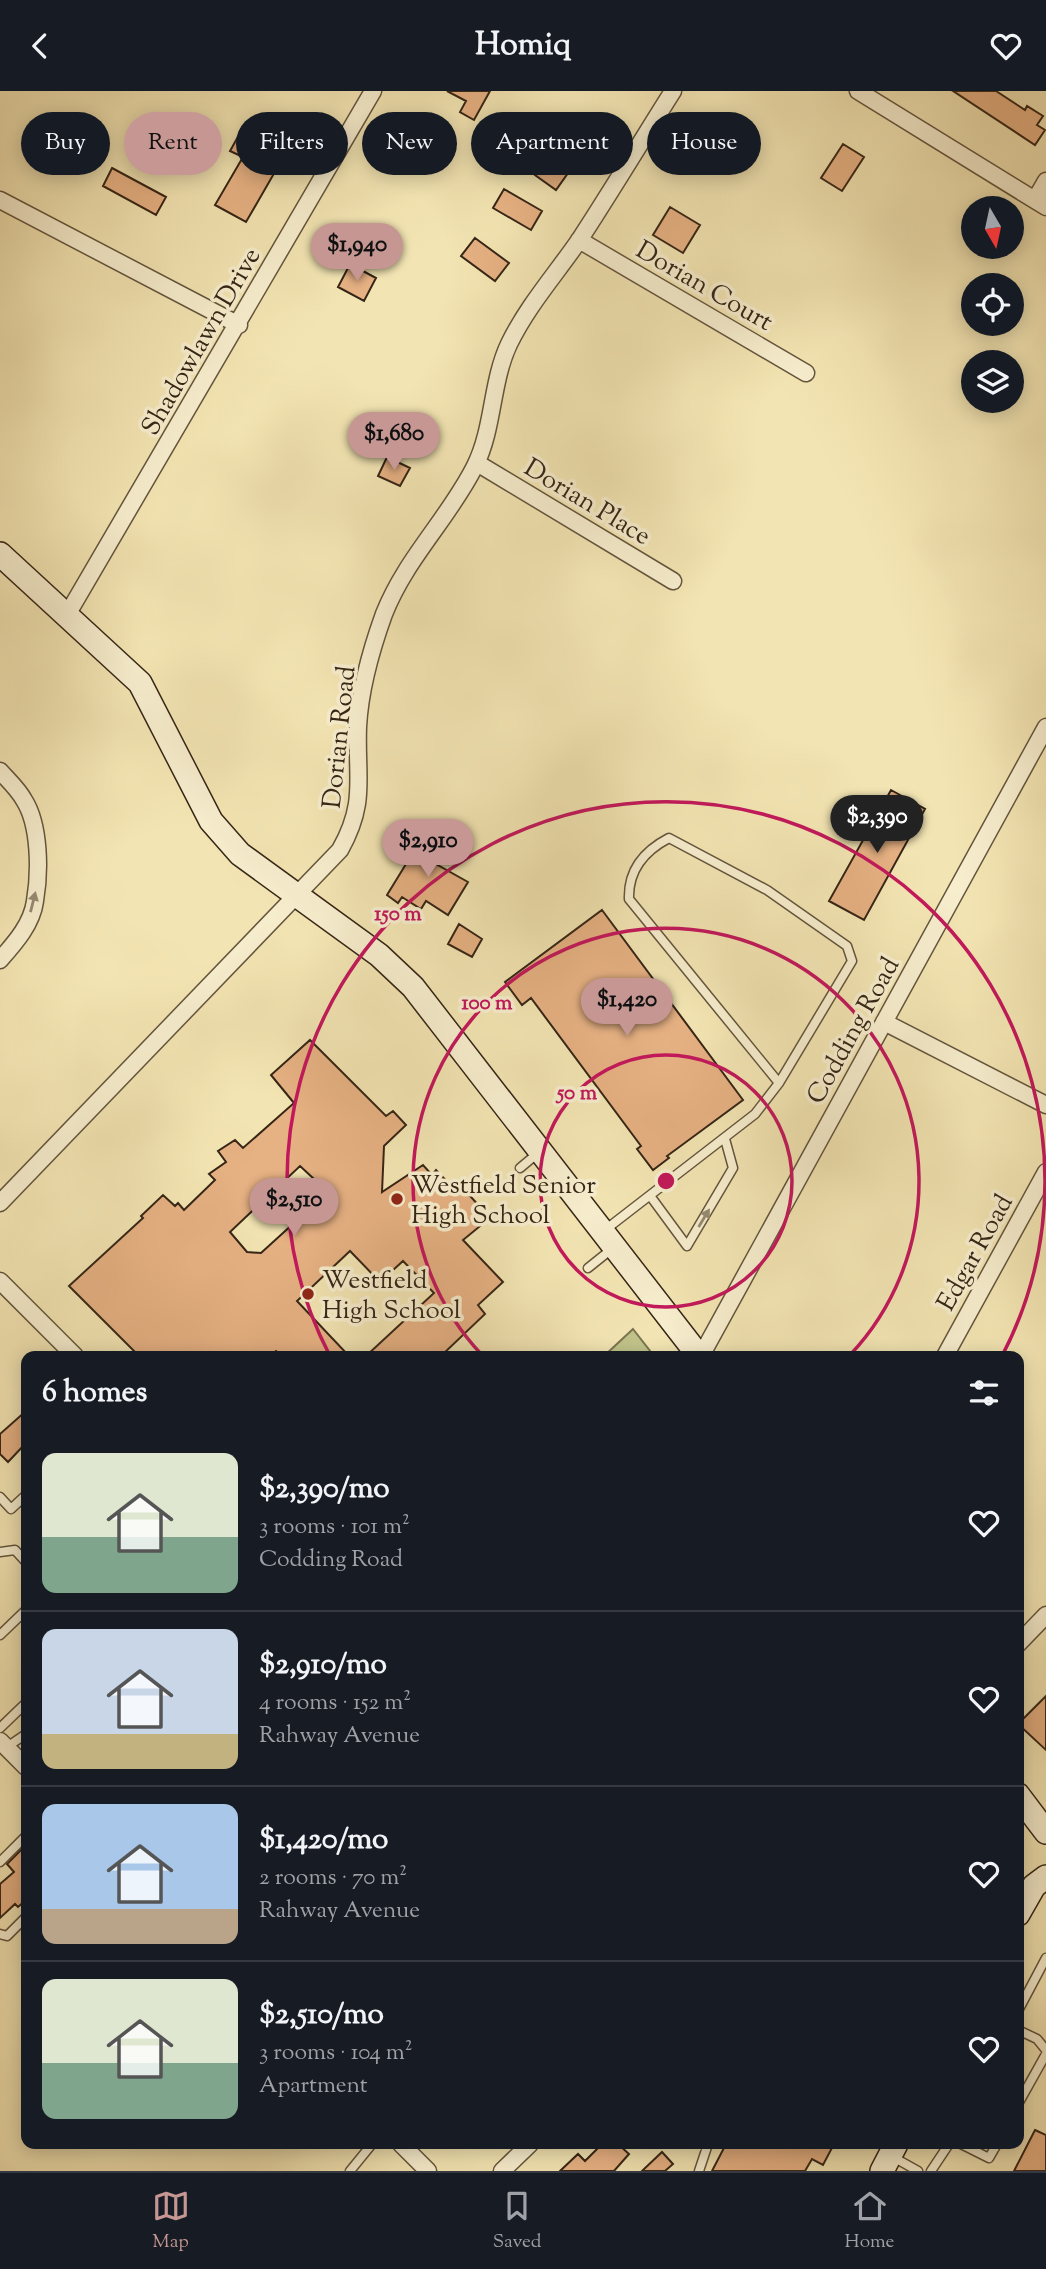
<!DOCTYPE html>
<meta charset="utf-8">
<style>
:root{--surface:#171b24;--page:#242831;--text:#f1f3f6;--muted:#9ea1a6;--line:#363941;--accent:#c59692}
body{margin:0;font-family:"Sorts Mill Goudy",serif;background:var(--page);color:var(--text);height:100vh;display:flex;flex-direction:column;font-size:26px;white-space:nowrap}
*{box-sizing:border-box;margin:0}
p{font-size:23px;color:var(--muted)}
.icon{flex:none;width:38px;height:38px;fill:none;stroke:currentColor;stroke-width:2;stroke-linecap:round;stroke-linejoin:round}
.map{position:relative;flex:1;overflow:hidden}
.drawer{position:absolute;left:21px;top:1260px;width:1003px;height:798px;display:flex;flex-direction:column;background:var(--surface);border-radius:14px;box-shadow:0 4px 18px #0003}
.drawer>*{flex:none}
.guide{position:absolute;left:21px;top:21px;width:1004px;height:63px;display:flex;gap:14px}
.needle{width:46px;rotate:171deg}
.buttons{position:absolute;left:961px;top:105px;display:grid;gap:14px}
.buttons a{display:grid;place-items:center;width:63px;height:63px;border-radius:50%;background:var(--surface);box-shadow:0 4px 18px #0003;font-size:35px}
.price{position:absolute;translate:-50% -60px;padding:0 16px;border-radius:24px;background:var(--accent);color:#111;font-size:23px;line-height:46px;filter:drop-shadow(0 2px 4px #0008)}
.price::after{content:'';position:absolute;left:50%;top:42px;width:21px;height:16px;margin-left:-10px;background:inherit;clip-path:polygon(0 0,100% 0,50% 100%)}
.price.on{background:#222;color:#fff}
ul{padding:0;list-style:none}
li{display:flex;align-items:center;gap:21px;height:175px;padding:0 21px}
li+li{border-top:2px solid var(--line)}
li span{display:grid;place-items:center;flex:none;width:196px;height:140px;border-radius:14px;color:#555}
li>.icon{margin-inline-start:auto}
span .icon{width:84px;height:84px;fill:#fffc;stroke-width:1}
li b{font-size:30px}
h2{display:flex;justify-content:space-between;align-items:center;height:84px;padding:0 21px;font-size:30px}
.tag{padding:0 24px;border-radius:32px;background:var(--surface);box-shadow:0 4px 18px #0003;font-size:24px;line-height:63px}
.tag.on{background:var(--accent);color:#111}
header{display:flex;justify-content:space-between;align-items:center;height:91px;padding:0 21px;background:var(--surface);font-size:32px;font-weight:800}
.tab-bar{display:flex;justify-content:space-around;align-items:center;height:98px;border-top:2px solid var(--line);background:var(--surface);font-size:19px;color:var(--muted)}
.tab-bar a{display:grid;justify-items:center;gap:4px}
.tab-bar .on{color:var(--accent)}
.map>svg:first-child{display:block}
</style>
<header><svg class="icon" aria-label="back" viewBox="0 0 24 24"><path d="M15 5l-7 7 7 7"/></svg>Homiq<svg class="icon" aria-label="heart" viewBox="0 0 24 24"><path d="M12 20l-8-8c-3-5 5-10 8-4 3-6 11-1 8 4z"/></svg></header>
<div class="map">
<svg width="1046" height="2080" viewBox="0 0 1046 2080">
<rect width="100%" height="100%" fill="#f3e5b3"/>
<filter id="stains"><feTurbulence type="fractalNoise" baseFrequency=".00286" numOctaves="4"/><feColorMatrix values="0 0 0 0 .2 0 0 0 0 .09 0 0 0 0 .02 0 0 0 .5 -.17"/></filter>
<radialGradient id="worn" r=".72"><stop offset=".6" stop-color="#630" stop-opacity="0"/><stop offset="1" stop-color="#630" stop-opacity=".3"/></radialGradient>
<path fill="#c0c389" stroke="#7a7450" stroke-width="2" d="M633 1238 654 1265H604Z"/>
<path fill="#e6b183" stroke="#352516" stroke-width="2" fill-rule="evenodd" d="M447 0H490L474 29 460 21 466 10Z
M953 0H996L1025 19 1027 15 1043 25 1037 34 1045 39 1035 54Z
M718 32 741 44 730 64 707 51Z
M240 42 266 56 273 43 291 53 246 131 215 114 243 66 230 60Z
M843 53 864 66 842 100 821 87Z
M542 54 573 75 556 99 535 84 540 78 530 71Z
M112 77 166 106 156 124 103 95Z
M504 98 542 120 531 139 493 117Z
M670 116 700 134 683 162 653 144Z
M475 147 509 172 495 190 461 165Z
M350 173 376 187 364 210 338 196Z
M387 366 410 377 400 395 378 385Z
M891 699 925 718 864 829 829 810Z
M425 742 444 753 436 773 468 791 448 824 426 810 421 818 402 806 398 812 387 804Z
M602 819 743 1009 667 1065 669 1067 653 1079 637 1058 641 1055 531 907 522 914 505 891Z
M459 833 482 848 472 866 448 853Z
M310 949 386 1025 393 1020 406 1034 384 1055 382 1101 423 1074 432 1084 436 1079 456 1100 462 1096 490 1127 463 1149 503 1191 478 1214 485 1223 441 1265H366L434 1202 403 1170 380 1191 350 1160 297 1210 349 1265H281L276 1260 269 1265H139L69 1195 143 1127 141 1125 163 1104 175 1115 178 1112 184 1119 215 1089 209 1083 226 1071 218 1060 235 1049 243 1057 294 1012 271 984ZM300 1075 328 1101 261 1162 247 1161 230 1141Z
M26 1320V1352L8 1371 0 1363V1343Z
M1046 1605V1659L1018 1633Z
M26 1754V1809L18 1816 15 1813 0 1827V1793L14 1781 7 1773Z
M1035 2039 1046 2044V2080H1014Z
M602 2053H618L629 2063 614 2080H560L578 2063 585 2070Z
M726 2053H834L823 2074 812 2068 805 2080H712Z
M662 2061 673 2073 665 2080H642Z"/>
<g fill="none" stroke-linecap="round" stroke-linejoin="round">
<defs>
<path id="lane" d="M520 1077 538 1062
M651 1106 687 1155 733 1077 725 1048
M605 1139 755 1023 779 992 852 870 847 855 767 799 669 747C644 760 628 779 629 808L779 992
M588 1177 613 1157
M0 1406 11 1418 26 1404
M0 1461 15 1459 26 1471
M0 1544 26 1519
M0 1637 26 1612
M7 1656 26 1643
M0 1771 26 1745
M0 1843 7 1845 26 1826
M1018 1920 1046 1867
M1018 1939 1037 1948 1046 1959
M1018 2013 1046 1963
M961 2053 989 2067 997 2053
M893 2066 918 2080
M350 2080 372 2053
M699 2080 707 2056 703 2053
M931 2080 949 2053"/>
<path id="street" d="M858 0 1046 116
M0 109 239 234
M1035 109 1046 90
M579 149 806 282
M477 372 673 490
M67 524 373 0
M0 680C8 689 18 698 24 709 40 734 40 781 35 810 32 833 15 852 0 869
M884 931 1046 1014
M0 1112 340 759C367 711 356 687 358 636 360 597 371 559 384 523 406 467 449 427 475 375 494 337 491 291 509 253 528 214 556 183 580 148 612 99 642 49 673 0
M0 1190 75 1265
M701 1265 1046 636
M945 1265 1046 1081
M1018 1553 1046 1524
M0 1650 26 1676
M401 2053 428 2080
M502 2080 530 2053"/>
<path id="secondary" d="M0 463 140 592 211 730 240 763 379 864 413 896 699 1265
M1018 1704 1046 1741
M1018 1823 1034 1795 1046 1786
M882 2080 896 2053"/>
</defs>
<use href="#lane" stroke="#64553d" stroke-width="11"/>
<use href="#street" stroke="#64553d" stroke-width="19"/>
<use href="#secondary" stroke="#352516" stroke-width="26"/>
<use href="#lane" stroke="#f7eece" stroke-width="8"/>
<use href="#street" stroke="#f7eece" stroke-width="16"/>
<use href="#secondary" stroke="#f7eece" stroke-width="23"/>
</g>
<defs><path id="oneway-solid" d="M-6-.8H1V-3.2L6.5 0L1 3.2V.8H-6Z" transform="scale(1.75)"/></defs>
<g fill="#968a72">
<use href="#oneway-solid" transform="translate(33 811) rotate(-76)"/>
<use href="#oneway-solid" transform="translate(704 1127) rotate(-59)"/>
</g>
<g fill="none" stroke="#c2185b" stroke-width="3.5">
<circle cx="666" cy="1090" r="126"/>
<path d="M482 1264A253 253 0 1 1 850 1264"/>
<path d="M330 1265A379 379 0 1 1 1002 1265"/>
</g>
<g fill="#8f2418" stroke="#f7eece" stroke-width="2.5">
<circle cx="397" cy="1108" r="7"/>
<circle cx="308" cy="1203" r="7"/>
</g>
<g text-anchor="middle" stroke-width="7" stroke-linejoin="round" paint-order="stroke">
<g font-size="26" fill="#352516" stroke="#f7eece">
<text transform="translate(705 194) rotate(30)" y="9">Dorian Court</text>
<text transform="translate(200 250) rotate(-60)" y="9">Shadowlawn Drive</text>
<text transform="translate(588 410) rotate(31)" y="9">Dorian Place</text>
<text transform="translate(338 646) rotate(-84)" y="9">Dorian Road</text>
<text transform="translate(852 939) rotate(-61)" y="9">Codding Road</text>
<text transform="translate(974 1161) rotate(-61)" y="9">Edgar Road</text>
</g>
<g font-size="26" fill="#352516" stroke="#f7eece" text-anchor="start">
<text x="411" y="1102">Westfield Senior<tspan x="411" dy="30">High School</tspan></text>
<text x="322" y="1197">Westfield<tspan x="322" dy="30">High School</tspan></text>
</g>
</g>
<circle cx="666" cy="1090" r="10" fill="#c2185b" stroke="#f7eece" stroke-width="3.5"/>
<g font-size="21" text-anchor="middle" font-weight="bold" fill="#c2185b" stroke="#f7eece" stroke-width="7" stroke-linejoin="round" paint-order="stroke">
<text x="398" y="829">150 m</text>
<text x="487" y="918">100 m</text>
<text x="577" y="1008">50 m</text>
</g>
<rect width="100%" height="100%" filter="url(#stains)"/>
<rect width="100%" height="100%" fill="url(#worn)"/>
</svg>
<div class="buttons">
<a><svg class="needle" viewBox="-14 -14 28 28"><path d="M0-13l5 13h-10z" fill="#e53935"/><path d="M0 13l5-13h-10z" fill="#9ea1a6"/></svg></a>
<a><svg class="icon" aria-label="locate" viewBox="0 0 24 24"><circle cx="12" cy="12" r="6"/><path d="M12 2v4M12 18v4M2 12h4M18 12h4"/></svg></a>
<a><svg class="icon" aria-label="layers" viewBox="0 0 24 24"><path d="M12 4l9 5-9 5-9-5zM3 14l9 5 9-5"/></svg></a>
</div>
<b class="price" style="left:357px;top:192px">$1,940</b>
<b class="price" style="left:394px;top:381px">$1,680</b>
<b class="price on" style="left:877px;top:764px">$2,390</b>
<b class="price" style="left:428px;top:788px">$2,910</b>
<b class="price" style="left:627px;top:947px">$1,420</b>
<b class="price" style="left:294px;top:1147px">$2,510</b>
<div class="guide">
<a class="tag">Buy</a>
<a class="tag on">Rent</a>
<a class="tag">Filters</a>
<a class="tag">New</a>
<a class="tag">Apartment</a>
<a class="tag">House</a>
</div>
<section class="drawer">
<h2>6 homes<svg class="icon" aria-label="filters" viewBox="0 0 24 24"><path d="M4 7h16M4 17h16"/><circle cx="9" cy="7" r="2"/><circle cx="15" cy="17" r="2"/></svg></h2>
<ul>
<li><span style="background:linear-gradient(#dfe7d0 60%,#7fa58c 0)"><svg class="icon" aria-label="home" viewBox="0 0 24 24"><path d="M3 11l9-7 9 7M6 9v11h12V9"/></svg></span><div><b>$2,390/mo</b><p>3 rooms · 101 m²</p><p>Codding Road</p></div><svg class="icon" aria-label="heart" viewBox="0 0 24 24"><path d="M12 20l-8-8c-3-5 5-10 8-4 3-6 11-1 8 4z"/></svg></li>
<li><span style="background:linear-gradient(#c9d6e8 75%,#c2b280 0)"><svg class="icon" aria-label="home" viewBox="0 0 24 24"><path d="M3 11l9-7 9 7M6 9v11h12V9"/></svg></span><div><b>$2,910/mo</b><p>4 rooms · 152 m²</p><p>Rahway Avenue</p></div><svg class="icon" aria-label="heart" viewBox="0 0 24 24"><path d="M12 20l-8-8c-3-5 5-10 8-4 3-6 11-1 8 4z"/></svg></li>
<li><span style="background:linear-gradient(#a9c7e8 75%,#b9a48a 0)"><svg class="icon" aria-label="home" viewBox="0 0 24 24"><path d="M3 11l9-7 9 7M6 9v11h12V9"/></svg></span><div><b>$1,420/mo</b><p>2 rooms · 70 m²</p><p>Rahway Avenue</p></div><svg class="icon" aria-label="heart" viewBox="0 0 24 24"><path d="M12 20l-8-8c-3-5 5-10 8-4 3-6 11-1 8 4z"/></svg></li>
<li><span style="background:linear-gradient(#dfe7d0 60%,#7fa58c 0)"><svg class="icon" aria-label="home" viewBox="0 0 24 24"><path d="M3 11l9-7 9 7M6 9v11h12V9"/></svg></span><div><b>$2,510/mo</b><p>3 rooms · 104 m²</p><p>Apartment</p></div><svg class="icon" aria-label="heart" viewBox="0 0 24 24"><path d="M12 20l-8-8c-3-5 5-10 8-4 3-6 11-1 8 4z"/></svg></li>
</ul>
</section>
</div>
<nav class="tab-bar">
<a class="on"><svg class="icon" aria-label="map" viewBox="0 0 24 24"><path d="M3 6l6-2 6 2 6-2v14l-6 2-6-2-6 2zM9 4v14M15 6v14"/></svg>Map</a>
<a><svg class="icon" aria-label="saved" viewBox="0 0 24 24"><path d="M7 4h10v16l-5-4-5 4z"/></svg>Saved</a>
<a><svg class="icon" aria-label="home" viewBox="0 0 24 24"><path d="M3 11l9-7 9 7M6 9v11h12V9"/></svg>Home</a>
</nav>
